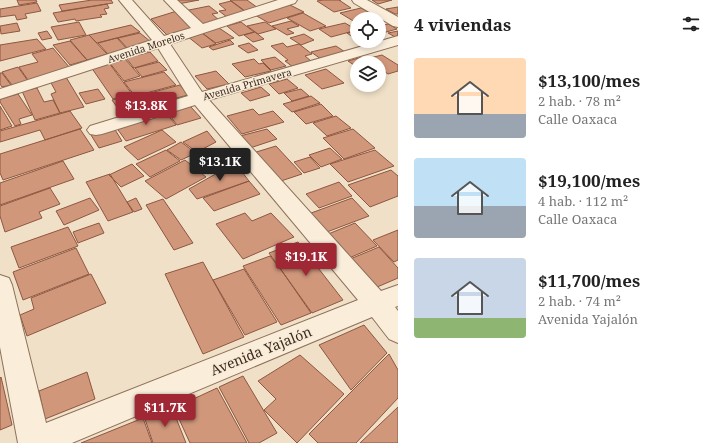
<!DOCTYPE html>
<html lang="es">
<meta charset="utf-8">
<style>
:root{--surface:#fff;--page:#f6f6f6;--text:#222;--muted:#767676;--accent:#9f2834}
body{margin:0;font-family:"Noto Serif",serif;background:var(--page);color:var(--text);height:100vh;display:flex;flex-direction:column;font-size:15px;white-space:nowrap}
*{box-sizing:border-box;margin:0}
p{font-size:13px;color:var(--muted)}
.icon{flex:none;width:22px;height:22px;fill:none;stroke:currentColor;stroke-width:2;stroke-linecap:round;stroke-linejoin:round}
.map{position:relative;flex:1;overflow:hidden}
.panel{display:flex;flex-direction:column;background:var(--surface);width:320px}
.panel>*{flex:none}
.fabs{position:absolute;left:350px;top:12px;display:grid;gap:8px}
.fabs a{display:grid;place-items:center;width:36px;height:36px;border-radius:50%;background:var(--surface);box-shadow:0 2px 6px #0003;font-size:20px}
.price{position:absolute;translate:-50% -34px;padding:0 9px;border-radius:4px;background:var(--accent);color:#fff;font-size:13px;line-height:26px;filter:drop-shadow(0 1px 2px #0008)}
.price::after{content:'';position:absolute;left:50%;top:24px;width:12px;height:9px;margin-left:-6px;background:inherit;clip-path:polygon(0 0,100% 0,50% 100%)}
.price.current{background:#222;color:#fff}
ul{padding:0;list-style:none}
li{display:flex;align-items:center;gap:12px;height:100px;padding:0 16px}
li span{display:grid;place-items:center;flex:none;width:112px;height:80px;border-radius:4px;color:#555}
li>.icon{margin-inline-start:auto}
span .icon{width:48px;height:48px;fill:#fffc;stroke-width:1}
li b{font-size:17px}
h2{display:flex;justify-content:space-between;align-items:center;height:48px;padding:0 16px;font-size:17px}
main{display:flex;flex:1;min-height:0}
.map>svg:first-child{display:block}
</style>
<main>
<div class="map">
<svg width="398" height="443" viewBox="0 0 398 443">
<rect width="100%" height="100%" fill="#f0e0c7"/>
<path fill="#d0977b" stroke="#8e5740" d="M17 0H36L37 2 19 5Z
M92 0H111L113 3 62 11 59 5Z
M173 0H199L178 4Z
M230 0H247L258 8 245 11Z
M323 0H341H339L351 8 334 12 317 1Z
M372 0H392L378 4Z
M231 1 247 13 227 17 219 11 226 10 219 4Z
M37 3 41 11 25 14 27 18 17 20 15 15 0 17V9Z
M107 4 109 8 104 9 107 14 100 15 102 17 76 21 75 19 58 22 53 13Z
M290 5 304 12 269 23 255 15Z
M209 6 218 13 212 14 220 21 200 25 184 11Z
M398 7V14H395L386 9Z
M361 8 377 17 357 19V22H355L340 13Z
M177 11 197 29 168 36 151 19Z
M303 13 326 26 310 31 287 18Z
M291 21 299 26 287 29 294 33 287 35 272 26Z
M79 22 86 35 58 40 51 27Z
M241 22 254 32 239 36 227 26Z
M265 22 276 29 258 34 247 26Z
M17 23 20 31 1 34 0 26Z
M345 23 357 30 331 37 319 29Z
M388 24 397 29 379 34V26Z
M131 25 140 32 97 43 89 35Z
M219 28 234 38 216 43 202 33Z
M47 31 52 38 42 40 38 33Z
M356 31 357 32V40L347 33Z
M398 31 397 38 388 33Z
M201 32 216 44 202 48 187 36Z
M255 32 264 39 253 42 244 35Z
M140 33 151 42 128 49 118 38Z
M304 34 314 40 301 45 290 38Z
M89 35 107 54 87 60 70 40Z
M117 38 127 49 108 54 98 43Z
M37 39 46 49 0 61V45Z
M230 40 234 44 213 50 209 47Z
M70 41 87 60 70 65 53 45Z
M249 43 258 50 248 53 238 46Z
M283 43 287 47 299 44 312 54 305 56 311 61 293 67 285 61 288 60 271 46Z
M336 46 345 52 321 59 311 52Z
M53 48 70 68 28 80 19 67 38 62 32 54Z
M150 52 158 61 134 68 126 58Z
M382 55 398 65V71L388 74 379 68V63H372L366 59Z
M275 57 286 66 271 70 261 60Z
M362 57 370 63H357V67L348 61Z
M125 59 140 76 124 81 109 62Z
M254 59 259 64 263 63 271 71 245 77 232 64Z
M159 62 167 70 142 77 135 68Z
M109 63 132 94 113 99 91 67Z
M18 67 28 81 12 85 2 72Z
M326 69 344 83 322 89 305 75Z
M216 71 229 84 207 89 195 76Z
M164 72 176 85 135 96 124 82Z
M0 73H2L11 85 2 87 0 84Z
M66 77 84 107 60 113 51 94 56 92 50 81Z
M287 79 298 88 279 94 269 84Z
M180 85 188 95 157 103 150 93Z
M261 87 270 95 250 101 241 93Z
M37 88 44 102 53 100 60 113 35 120 22 91Z
M98 89 105 99 86 104 79 93Z
M301 89 309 96 292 101 284 93Z
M18 94 32 115 19 119 21 124 15 126 0 102V99Z
M132 95 141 107 121 113 112 100Z
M149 96 155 104 143 107 137 99Z
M311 96 320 103 292 112 283 104Z
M321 104 333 116 306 124 294 112Z
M0 106 12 126 0 130Z
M190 106 201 118 177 125 167 112Z
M253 109 259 115 273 111 284 122 242 134 227 116Z
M70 111 82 128 45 140 40 130 0 142V131Z
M165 112 176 125 126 141 116 127Z
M336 116 351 128 327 136 313 123Z
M114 128 122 141 99 148 91 135Z
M80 129 94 150 3 180 0 173V154Z
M267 129 277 139 250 148 240 136Z
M353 129 375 148 344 159 323 138Z
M162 130 176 142 138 160 124 147Z
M207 131 216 142 197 152 183 142Z
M181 142 196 153 181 160 167 150Z
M276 146 302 174 278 182 253 153Z
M330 148 342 159 321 167 309 155Z
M166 150 180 161 150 177 136 164Z
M375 150 394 166 348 182 330 164Z
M310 157 320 168 304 173 294 162Z
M185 160 206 177 166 199 145 181Z
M63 161 74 179 0 205V183Z
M235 163 249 181 197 199 189 189Z
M132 164 144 176 121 187 109 175Z
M391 170 398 176V196L370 207 348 185Z
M110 174 133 212 108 221 86 182Z
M249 181 260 194 214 211 203 198Z
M339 182 352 196 319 208 306 194Z
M50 188 60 204 39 212 42 218 5 232 0 216V206Z
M90 198 99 210 64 225 56 211Z
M136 198 142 209 134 212 127 202Z
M352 198 369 216 319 235 303 216Z
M163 199 193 243 174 250 146 205Z
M245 213 252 221 271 213 294 237 243 259 216 224Z
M99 223 104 233 78 243 73 232Z
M355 223 377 246 342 261 321 237Z
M68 227 78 246 19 268 11 247Z
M398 230V260L394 262 373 240Z
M298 242 343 300 312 313 269 253Z
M379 247 398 268V278L368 291 343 262Z
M76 248 89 274 23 300 13 272Z
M270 256 282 271 311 313 281 325 243 266Z
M203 262 244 337 203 354 165 274Z
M244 269 277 322 245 335 213 280Z
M91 274 106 303 27 336 20 315 34 309 31 298Z
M364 325 387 353 351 390 319 345Z
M389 354 398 370V398L356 443H318L309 434Z
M300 355 344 394 297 443 264 410 276 399 258 381Z
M87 372 95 399 45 419 39 391Z
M243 376 277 433 259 443H249L219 387Z
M1 377 12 425 0 430V378Z
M217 388 247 443H190L174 408Z
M398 407V443H360Z
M172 408 186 443H153L145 419Z
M143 418 152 443H81Z"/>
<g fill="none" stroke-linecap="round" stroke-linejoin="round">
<defs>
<path id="minor" d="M119 0H132L164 36 191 28 164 0H177L203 24 278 0H297L295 3 170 44 202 92 398 36V45L209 100 381 291 398 285V306L395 307 398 311V343L389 339 372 317 72 443H18L0 347V275L9 278 12 285 46 423 358 300 195 105 102 134 96 135 90 134 87 130 90 126 188 96 158 48 0 99V89L152 40Z
M352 0H367L398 17V27L393 26 354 3Z"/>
</defs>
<use href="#minor" stroke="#8d715b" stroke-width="2"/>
<use href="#minor" fill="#faeedb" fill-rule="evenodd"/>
</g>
<g text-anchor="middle" stroke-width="3" stroke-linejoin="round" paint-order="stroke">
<g font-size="10" fill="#3d2b1f" stroke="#f7ebd7">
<text transform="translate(146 47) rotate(-18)" y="4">Avenida Morelos</text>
<text transform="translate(247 84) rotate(-16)" y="4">Avenida Primavera</text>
</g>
<g font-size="14" fill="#3d2b1f" stroke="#f7ebd7">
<text transform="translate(261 351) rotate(-22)" y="5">Avenida Yajalón</text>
</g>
</g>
</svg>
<div class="fabs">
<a><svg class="icon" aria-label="locate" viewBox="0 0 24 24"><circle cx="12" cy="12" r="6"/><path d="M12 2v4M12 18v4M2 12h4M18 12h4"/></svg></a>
<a><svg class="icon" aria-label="layers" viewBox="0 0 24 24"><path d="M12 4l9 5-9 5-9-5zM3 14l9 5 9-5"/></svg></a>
</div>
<b class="price" style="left:146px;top:126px">$13.8K</b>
<b class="price current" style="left:220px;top:182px">$13.1K</b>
<b class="price" style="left:306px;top:277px">$19.1K</b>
<b class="price" style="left:165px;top:428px">$11.7K</b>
</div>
<section class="panel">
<h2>4 viviendas<svg class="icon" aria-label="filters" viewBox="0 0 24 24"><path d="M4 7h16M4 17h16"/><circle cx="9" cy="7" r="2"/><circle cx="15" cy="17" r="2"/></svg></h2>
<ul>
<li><span style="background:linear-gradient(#ffd9b3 70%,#9aa5b1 0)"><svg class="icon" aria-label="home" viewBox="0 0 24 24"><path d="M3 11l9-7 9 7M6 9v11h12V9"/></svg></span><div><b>$13,100/mes</b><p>2 hab. · 78 m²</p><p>Calle Oaxaca</p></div></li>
<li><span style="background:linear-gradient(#bfe0f5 60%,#9aa5b1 0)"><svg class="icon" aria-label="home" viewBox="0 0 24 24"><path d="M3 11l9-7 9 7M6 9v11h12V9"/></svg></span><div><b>$19,100/mes</b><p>4 hab. · 112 m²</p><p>Calle Oaxaca</p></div></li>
<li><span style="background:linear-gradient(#c9d6e8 75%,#8fb573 0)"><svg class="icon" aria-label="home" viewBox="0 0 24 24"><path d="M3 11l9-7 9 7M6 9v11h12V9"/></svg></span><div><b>$11,700/mes</b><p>2 hab. · 74 m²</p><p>Avenida Yajalón</p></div></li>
</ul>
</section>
</main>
